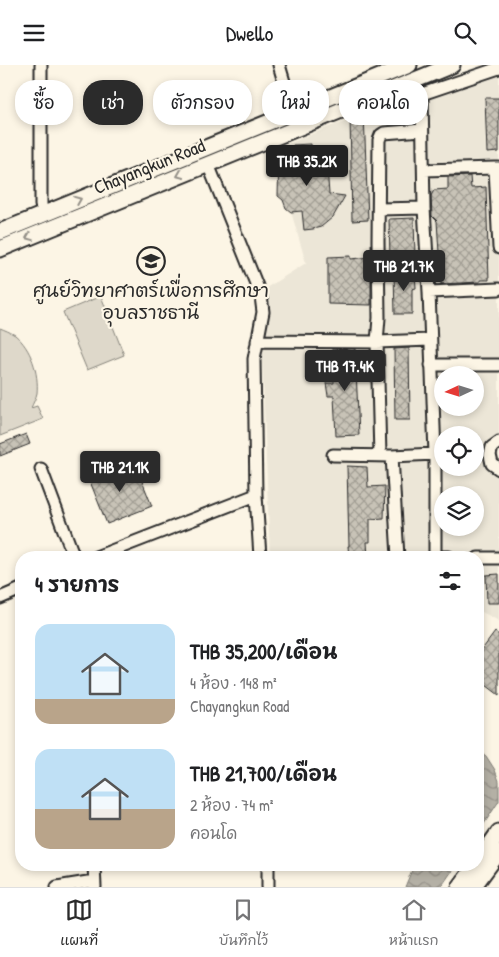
<!DOCTYPE html>
<html lang="th">
<meta charset="utf-8">
<style>
:root{--surface:#fff;--page:#f2f2f2;--text:#202124;--muted:#757577;--line:#e0e0e0;--accent:#2b2b2b}
body{margin:0;font-family:"Patrick Hand","Playpen Sans Thai",sans-serif;background:var(--page);color:var(--text);height:100vh;display:flex;flex-direction:column;font-size:19px;white-space:nowrap}
*{box-sizing:border-box;margin:0}
p{font-size:16px;color:var(--muted)}
.icon{flex:none;width:28px;height:28px;fill:none;stroke:currentColor;stroke-width:2;stroke-linecap:round;stroke-linejoin:round}
.map{position:relative;flex:1;overflow:hidden}
.panel{position:absolute;left:15px;top:486px;width:469px;height:320px;display:flex;flex-direction:column;background:var(--surface);border-radius:20px;box-shadow:0 2px 8px #0003}
.panel>*{flex:none}
.guide{position:absolute;left:15px;top:15px;width:470px;height:45px;display:flex;gap:10px}
.needle{width:32px;rotate:266deg}
.fabs{position:absolute;left:434px;top:301px;display:grid;gap:10px}
.fabs a{display:grid;place-items:center;width:50px;height:50px;border-radius:50%;background:var(--surface);box-shadow:0 2px 8px #0003;font-size:25px}
.price{position:absolute;translate:-50% -42px;padding:0 11px;border-radius:5px;background:var(--accent);color:#fff;font-size:16px;line-height:32px;filter:drop-shadow(0 1px 2px #0008)}
.price::after{content:'';position:absolute;left:50%;top:30px;width:15px;height:11px;margin-left:-8px;background:inherit;clip-path:polygon(0 0,100% 0,50% 100%)}
.price.on{background:#222;color:#fff}
ul{padding:0;list-style:none}
li{display:flex;align-items:center;gap:15px;height:125px;padding:0 20px}
li span{display:grid;place-items:center;flex:none;width:140px;height:100px;border-radius:15px;color:#555}
li>.icon{margin-inline-start:auto}
span .icon{width:60px;height:60px;fill:#fffc;stroke-width:1}
li b{font-size:21px}
h2{display:flex;justify-content:space-between;align-items:center;height:60px;padding:0 20px;font-size:21px}
.chip{padding:0 18px;border-radius:20px;background:var(--surface);box-shadow:0 2px 8px #0003;font-size:18px;line-height:45px}
.chip.on{background:var(--accent);color:#fff}
header{display:flex;justify-content:space-between;align-items:center;height:65px;padding:0 20px;background:var(--surface);font-size:22px;font-weight:600}
.tabs{display:flex;justify-content:space-around;align-items:center;height:70px;border-top:1px solid var(--line);background:var(--surface);font-size:14px;color:var(--muted)}
.tabs a{display:grid;justify-items:center;gap:2px}
.tabs .on{color:var(--accent)}
.map>svg:first-child{display:block}
</style>
<header><svg class="icon" aria-label="menu" viewBox="0 0 24 24"><path d="M4 6h16M4 12h16M4 18h16"/></svg>Dwello<svg class="icon" aria-label="search" viewBox="0 0 24 24"><circle cx="10" cy="10" r="6"/><path d="M15 15l6 6"/></svg></header>
<div class="map">
<svg width="499" height="822" viewBox="0 0 499 822">
<defs>
<pattern id="water-waves" width="16" height="10" patternUnits="userSpaceOnUse" patternTransform="scale(1.25)"><rect width="16" height="10" fill="#b4b0a5"/><path d="M0 5q4-4 8 0t8 0" fill="none" stroke="#938f87"/></pattern>
<pattern id="building-cross-hatch" width="8" height="8" patternUnits="userSpaceOnUse" patternTransform="scale(1.25)"><rect width="8" height="8" fill="#c8c3b7"/><path d="M0 0l8 8M0 8l8-8" fill="none" stroke="#a39f95"/></pattern>
</defs>
<rect width="100%" height="100%" fill="#fcf5e5"/>
<filter id="ink" filterUnits="userSpaceOnUse"><feTurbulence type="fractalNoise" baseFrequency=".02" numOctaves="2"/><feDisplacementMap in="SourceGraphic" scale="10" xChannelSelector="R" yChannelSelector="G"/><feConvolveMatrix kernelMatrix="1 2 1 2 8 2 1 2 1" color-interpolation-filters="sRGB"/></filter>
<g filter="url(#ink)">
<path fill="#ece6d7" fill-rule="evenodd" d="M481 0H499V556L482 547H478V492H270L262 293 269 252 266 223 306 198 273 85ZM442 310H475V342H442ZM442 370H475V402H442ZM442 430H475V462H442Z"/>
<path fill="#ded8ca" stroke="#84827a" d="M101 231 124 290 87 305 63 247Z
M0 263C5 265 10 267 15 270 31 283 39 308 37 328 36 333 33 338 31 343L37 341 43 354 0 371Z"/>
<path fill="url(#water-waves)" stroke="#7d7b74" d="M478 685 486 691 495 705 499 716V736L478 768Z
M414 800H456L441 822H405Z"/>
<path fill="url(#building-cross-hatch)" stroke="#2b2b2b" d="M485 33H499V87L487 88Z
M364 47 368 155 352 156 350 52Z
M311 79 312 90 326 89 329 129 345 131 333 152 321 162 313 164 304 165 302 146 291 147 286 143 283 135 278 131 279 90H292L293 80Z
M470 111 471 123 486 122 489 215H480V217L441 219 437 156 432 151 431 131 434 125 448 124V112Z
M414 153 415 192 390 193 389 154Z
M351 191V194L371 192V240L328 239V192Z
M394 208H415L416 223 412 224V249H395Z
M409 283 410 355H395L394 284Z
M332 284H355L359 370 336 371 334 331H328L326 318H334Z
M26 369 30 379 0 391V379Z
M134 396 152 441 107 459 89 414Z
M347 401 367 402 368 422 385 421 384 453 370 454V477H367L368 492H349L348 481H349Z
M499 509V538H487L486 510Z
M495 567 499 570V630L478 614V590Z"/>
<g fill="none" stroke-linecap="round" stroke-linejoin="round">
<defs>
<path id="minor" d="M41 0V140L44 149
M279 0 293 47
M208 99 261 231 263 247 254 294 256 430 260 492
M499 103H495L499 183
M424 105 495 103
M379 144 424 143
M429 227 499 224
M257 276 377 277 430 275
M431 300H499
M499 377 492 382 490 390 492 399 499 404
M333 390 392 391 435 389
M380 391 377 277 379 253 378 176 379 75 381 70 384 68 422 65
M392 391 398 492
M41 404 74 492
M96 492 256 430
M433 492H449
M435 492V389L429 227 424 143 422 29 499 3
M478 493H499
M0 533 21 524
M94 800 95 822
M268 800V822
M57 822 94 816"/>
<path id="major" d="M0 167 409 0
M0 184 452 0
M478 797 499 767
M460 822 476 800
M473 822 499 787"/>
</defs>
<use href="#minor" stroke="#2b2b2b" stroke-width="15"/>
<use href="#major" stroke="#2b2b2b" stroke-width="19"/>
<use href="#minor" stroke="#fcf5e5" stroke-width="11"/>
<use href="#major" stroke="#fcf5e5" stroke-width="15"/>
</g>
<defs><path id="oneway-chevron" d="M-2-3.5L2.5 0L-2 3.5" fill="none" stroke-width="1.6" stroke-linecap="round" stroke-linejoin="round" transform="scale(1.25)"/></defs>
<g stroke="#949088">
<use href="#oneway-chevron" transform="translate(180 110) rotate(158)"/>
<use href="#oneway-chevron" transform="translate(78 135) rotate(-22)"/>
<use href="#oneway-chevron" transform="translate(29 172) rotate(158)"/>
</g>
</g>
<defs>
<symbol id="school-ring" viewBox="-11 -11 22 22"><circle r="9.5" fill="#fcf5e5" stroke="#2b2b2b" stroke-width="1.5"/><path d="M0-5L7-2L0 1L-7-2ZM-4 1L0 2.5L4 1V4Q0 6-4 4Z" fill="#2b2b2b"/></symbol>
</defs>
<g fill-rule="evenodd">
<use href="#school-ring" x="135" y="180" width="32" height="32"/>
</g>
<g text-anchor="middle" stroke-width="4.5" stroke-linejoin="round" paint-order="stroke">
<g font-size="19" fill="#2b2b2b" stroke="#fcf5e5">
<text transform="translate(149 101) rotate(-22)" y="7">Chayangkun Road</text>
</g>
<g font-size="19" fill="#2b2b2b" stroke="#fcf5e5">
<text x="151" y="232">ศูนย์วิทยาศาตร์เพื่อการศึกษา<tspan x="151" dy="22">อุบลราชธานี</tspan></text>
</g>
</g>
</svg>
<div class="fabs">
<a><svg class="needle" viewBox="-14 -14 28 28"><path d="M0-13l5 13h-10z" fill="#e53935"/><path d="M0 13l5-13h-10z" fill="#757577"/></svg></a>
<a><svg class="icon" aria-label="locate" viewBox="0 0 24 24"><circle cx="12" cy="12" r="6"/><path d="M12 2v4M12 18v4M2 12h4M18 12h4"/></svg></a>
<a><svg class="icon" aria-label="layers" viewBox="0 0 24 24"><path d="M12 4l9 5-9 5-9-5zM3 14l9 5 9-5"/></svg></a>
</div>
<b class="price on" style="left:307px;top:122px">THB 35.2K</b>
<b class="price" style="left:404px;top:227px">THB 21.7K</b>
<b class="price" style="left:345px;top:327px">THB 17.4K</b>
<b class="price" style="left:120px;top:428px">THB 21.1K</b>
<div class="guide">
<a class="chip">ซื้อ</a>
<a class="chip on">เช่า</a>
<a class="chip">ตัวกรอง</a>
<a class="chip">ใหม่</a>
<a class="chip">คอนโด</a>
</div>
<section class="panel">
<h2>4 รายการ<svg class="icon" aria-label="filters" viewBox="0 0 24 24"><path d="M4 7h16M4 17h16"/><circle cx="9" cy="7" r="2"/><circle cx="15" cy="17" r="2"/></svg></h2>
<ul>
<li><span style="background:linear-gradient(#bfe0f5 75%,#b9a48a 0)"><svg class="icon" aria-label="home" viewBox="0 0 24 24"><path d="M3 11l9-7 9 7M6 9v11h12V9"/></svg></span><div><b>THB 35,200/เดือน</b><p>4 ห้อง · 148 m²</p><p>Chayangkun Road</p></div></li>
<li><span style="background:linear-gradient(#bfe0f5 60%,#b9a48a 0)"><svg class="icon" aria-label="home" viewBox="0 0 24 24"><path d="M3 11l9-7 9 7M6 9v11h12V9"/></svg></span><div><b>THB 21,700/เดือน</b><p>2 ห้อง · 74 m²</p><p>คอนโด</p></div></li>
</ul>
</section>
</div>
<nav class="tabs">
<a class="on"><svg class="icon" aria-label="map" viewBox="0 0 24 24"><path d="M3 6l6-2 6 2 6-2v14l-6 2-6-2-6 2zM9 4v14M15 6v14"/></svg>แผนที่</a>
<a><svg class="icon" aria-label="saved" viewBox="0 0 24 24"><path d="M7 4h10v16l-5-4-5 4z"/></svg>บันทึกไว้</a>
<a><svg class="icon" aria-label="home" viewBox="0 0 24 24"><path d="M3 11l9-7 9 7M6 9v11h12V9"/></svg>หน้าแรก</a>
</nav>
